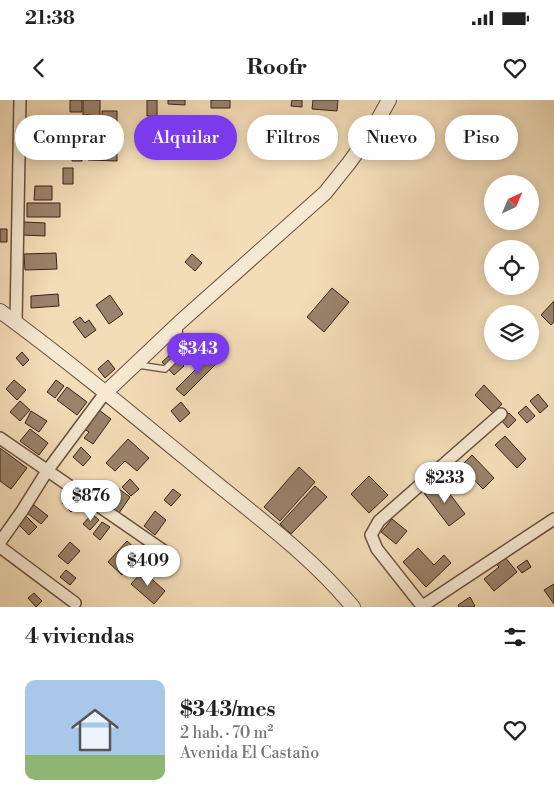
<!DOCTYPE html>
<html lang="es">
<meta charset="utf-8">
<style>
:root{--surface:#fff;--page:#f2f2f2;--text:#222;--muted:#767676;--accent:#7c3aed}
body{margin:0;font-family:"Libre Bodoni",serif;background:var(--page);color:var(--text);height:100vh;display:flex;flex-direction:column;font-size:19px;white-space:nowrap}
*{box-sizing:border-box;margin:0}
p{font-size:16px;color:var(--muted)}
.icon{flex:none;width:28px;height:28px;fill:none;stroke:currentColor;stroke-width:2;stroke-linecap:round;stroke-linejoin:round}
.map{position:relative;height:507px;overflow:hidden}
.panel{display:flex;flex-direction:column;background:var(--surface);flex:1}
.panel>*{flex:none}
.guide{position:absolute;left:15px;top:15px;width:525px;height:45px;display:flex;gap:10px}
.needle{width:32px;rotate:44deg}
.buttons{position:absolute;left:484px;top:75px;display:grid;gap:10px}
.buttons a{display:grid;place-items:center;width:55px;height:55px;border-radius:50%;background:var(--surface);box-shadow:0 2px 12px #0003;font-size:25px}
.price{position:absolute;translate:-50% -42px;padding:0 11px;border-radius:18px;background:#fff;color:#222;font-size:16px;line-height:32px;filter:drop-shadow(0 1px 2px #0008)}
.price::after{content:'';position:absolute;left:50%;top:30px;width:15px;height:11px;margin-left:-8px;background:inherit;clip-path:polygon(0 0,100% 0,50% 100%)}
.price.selected{background:var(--accent);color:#fff}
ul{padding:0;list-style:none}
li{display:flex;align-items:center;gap:15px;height:125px;padding:0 25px}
li span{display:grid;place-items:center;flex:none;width:140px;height:100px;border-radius:10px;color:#555}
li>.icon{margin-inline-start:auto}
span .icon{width:60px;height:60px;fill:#fffc;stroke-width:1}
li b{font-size:21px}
h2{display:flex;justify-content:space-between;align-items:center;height:60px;padding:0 25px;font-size:21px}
.tag{padding:0 18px;border-radius:22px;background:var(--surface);box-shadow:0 2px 12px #0003;font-size:18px;line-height:45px}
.tag.selected{background:var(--accent);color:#fff}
.status{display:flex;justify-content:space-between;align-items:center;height:35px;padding:0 25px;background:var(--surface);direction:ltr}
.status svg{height:14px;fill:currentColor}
header{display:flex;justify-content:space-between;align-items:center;height:65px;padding:0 25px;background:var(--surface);font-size:22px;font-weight:700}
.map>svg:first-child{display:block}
</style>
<div class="status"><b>21:38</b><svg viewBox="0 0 49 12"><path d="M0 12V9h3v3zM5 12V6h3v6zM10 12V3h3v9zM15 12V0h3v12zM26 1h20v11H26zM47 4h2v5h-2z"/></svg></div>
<header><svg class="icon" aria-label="back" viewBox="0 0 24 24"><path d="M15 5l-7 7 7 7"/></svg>Roofr<svg class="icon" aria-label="heart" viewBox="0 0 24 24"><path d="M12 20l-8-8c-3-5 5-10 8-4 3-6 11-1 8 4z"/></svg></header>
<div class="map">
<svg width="554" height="507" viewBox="0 0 554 507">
<rect width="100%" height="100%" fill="#f3ddb8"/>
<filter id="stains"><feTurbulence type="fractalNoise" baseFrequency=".004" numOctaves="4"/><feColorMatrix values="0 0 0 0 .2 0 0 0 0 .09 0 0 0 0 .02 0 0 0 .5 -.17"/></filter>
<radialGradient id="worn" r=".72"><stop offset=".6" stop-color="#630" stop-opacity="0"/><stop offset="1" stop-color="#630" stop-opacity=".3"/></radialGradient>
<path fill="#9a836b" stroke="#3a2117" d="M70 0H82V12H70Z
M83 0H100V26H91V15H83Z
M147 0H157V16H147Z
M168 0H185V5L168 4Z
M211 0H230V8H211Z
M292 0H302V7L291 6Z
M313 0H338L337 11 312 9Z
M102 11H117V25H102Z
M31 31H54V44H31Z
M89 38 117 39V61L88 60Z
M72 41 83 42 82 61H72Z
M63 68H73V84H63Z
M35 86H52V100H34Z
M27 103H60V117H27Z
M24 122 45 123V136L23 135Z
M0 129H7V142H0Z
M56 153 57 169 25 170 24 154Z
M192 154 202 163 195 171 185 162Z
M332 188 349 202 324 232 307 217Z
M58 194 59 206 31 208V196Z
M110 195 123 214 109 224 96 205Z
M554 201V222L551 225 541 215Z
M80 217 85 223 89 220 96 230 85 238 73 222Z
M22 252 29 260 23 266 16 258Z
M172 253 184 266 174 275 162 262Z
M211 254 219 261 184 296 176 289Z
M108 260 115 269 105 278 98 269Z
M14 280 26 290 17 300 6 289Z
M56 280 64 286 55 298 47 292Z
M484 285 502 304 493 313 475 295Z
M67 287 87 302 77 315 57 300Z
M538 294 548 306 540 313 530 301Z
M20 301 30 310 20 321 10 312Z
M181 302 190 313 180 322 171 311Z
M526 306 535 316 527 323 518 313Z
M99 310 111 319 93 344 84 338 89 332 84 329Z
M31 311 47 321 39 332 25 323Z
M509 313 516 320 508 328 501 320Z
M30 329 48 343 39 355 20 341Z
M505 336 526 359 517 368 495 345Z
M128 339 149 358 137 371 125 361 115 371 106 363Z
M81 347 91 357 83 366 73 357Z
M0 348 27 368 11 389 0 381Z
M472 355 494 378 483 389 461 366Z
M299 367 315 382 280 421 264 407Z
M369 376 388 395 369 413 351 394Z
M130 379 139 389 131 396 122 387Z
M440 381 465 414 449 426 424 393Z
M315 386 327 397 291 434 280 424Z
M119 389 130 397 119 413 107 405Z
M173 389 181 395 171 406 164 400Z
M73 393 81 402 71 412 62 403Z
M34 405 48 416 41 424 27 413Z
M155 411 166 420 155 435 144 426Z
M92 414 99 420 90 430 83 424Z
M26 416 37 427 29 435 18 424Z
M392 419 407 431 396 444 381 432Z
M102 422 110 427 100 440 93 434Z
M127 441 141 454 122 475 108 462Z
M70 442 80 451 68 464 58 456Z
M144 442 153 448 148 455 139 450Z
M418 448 434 465 444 455 451 463 426 487 403 462Z
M504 456 517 472 494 491 484 479 499 467 495 463Z
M527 460 531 467 522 473 517 467Z
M66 470 76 478 70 485 60 477Z
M143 471 165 491 154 504 131 484Z
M554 484V504L544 490Z
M34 493 42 501 36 507 28 498Z
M470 497 475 506 473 507H459L458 505Z"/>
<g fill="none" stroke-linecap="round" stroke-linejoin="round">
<defs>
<path id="service" d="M138 265 165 269 180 254 179 225"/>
<path id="minor" d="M16 222 20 0
M0 338 164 451
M0 442 22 411 47 371 105 293
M0 447 75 503
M422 506 377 449 371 435 379 421 501 314
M421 507 554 419"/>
<path id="tertiary" d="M0 211C71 263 138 319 206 375 256 416 311 456 353 507
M105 293 179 223 325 93 349 63 370 34 389 0"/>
</defs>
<use href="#service" stroke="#68503f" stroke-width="8"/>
<use href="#minor" stroke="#68503f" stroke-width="14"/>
<use href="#tertiary" stroke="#68503f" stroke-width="16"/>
<use href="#service" stroke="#f7e9d1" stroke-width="5.5"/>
<use href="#minor" stroke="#f7e9d1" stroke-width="11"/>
<use href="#tertiary" stroke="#f7e9d1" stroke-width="14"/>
</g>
<rect width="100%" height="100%" filter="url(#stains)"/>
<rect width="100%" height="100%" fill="url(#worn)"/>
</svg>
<div class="buttons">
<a><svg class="needle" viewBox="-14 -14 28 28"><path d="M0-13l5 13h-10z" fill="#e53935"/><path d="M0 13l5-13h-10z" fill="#767676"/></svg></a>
<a><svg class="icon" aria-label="locate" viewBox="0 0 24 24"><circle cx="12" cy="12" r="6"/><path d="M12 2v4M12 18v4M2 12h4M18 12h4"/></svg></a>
<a><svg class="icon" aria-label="layers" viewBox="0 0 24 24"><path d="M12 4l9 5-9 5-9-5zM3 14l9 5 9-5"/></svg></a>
</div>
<b class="price selected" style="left:198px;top:275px">$343</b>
<b class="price" style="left:445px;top:404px">$233</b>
<b class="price" style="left:91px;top:422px">$876</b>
<b class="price" style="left:148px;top:487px">$409</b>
<div class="guide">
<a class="tag">Comprar</a>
<a class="tag selected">Alquilar</a>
<a class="tag">Filtros</a>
<a class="tag">Nuevo</a>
<a class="tag">Piso</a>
</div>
</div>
<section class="panel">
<h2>4 viviendas<svg class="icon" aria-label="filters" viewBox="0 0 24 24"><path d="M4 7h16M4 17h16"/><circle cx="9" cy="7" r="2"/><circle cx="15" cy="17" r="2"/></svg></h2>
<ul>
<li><span style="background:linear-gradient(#a9c7e8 75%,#8fb573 0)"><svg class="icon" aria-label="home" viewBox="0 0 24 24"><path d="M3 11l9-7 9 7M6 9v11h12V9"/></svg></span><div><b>$343/mes</b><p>2 hab. · 70 m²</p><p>Avenida El Castaño</p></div><svg class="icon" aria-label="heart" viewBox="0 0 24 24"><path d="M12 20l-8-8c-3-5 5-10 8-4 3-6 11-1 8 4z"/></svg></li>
</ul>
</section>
